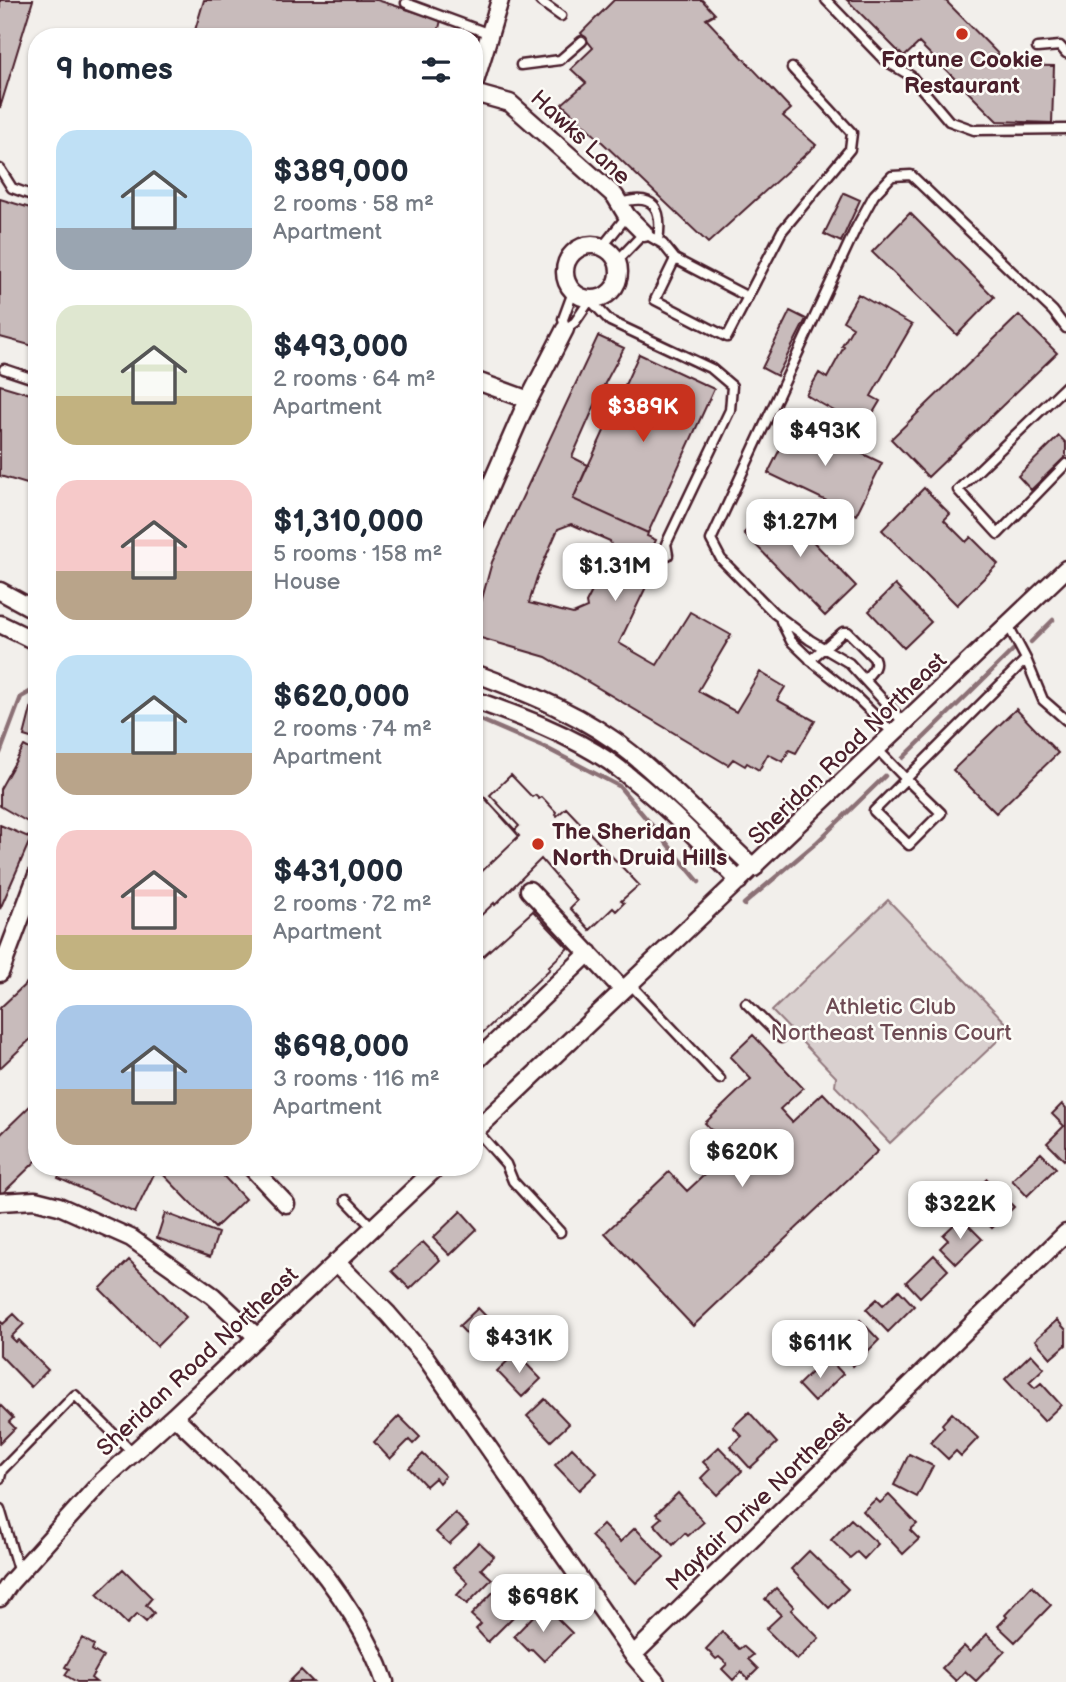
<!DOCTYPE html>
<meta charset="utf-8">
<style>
:root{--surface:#fff;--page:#f2f2f3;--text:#1f2937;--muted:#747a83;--accent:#c8321e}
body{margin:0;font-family:"Balsamiq Sans",sans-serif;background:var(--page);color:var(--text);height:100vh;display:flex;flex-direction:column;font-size:26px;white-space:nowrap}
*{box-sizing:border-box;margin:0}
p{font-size:23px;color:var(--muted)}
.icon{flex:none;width:38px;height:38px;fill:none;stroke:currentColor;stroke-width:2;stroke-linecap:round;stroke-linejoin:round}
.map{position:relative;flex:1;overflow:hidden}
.drawer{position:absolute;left:28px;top:28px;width:455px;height:1148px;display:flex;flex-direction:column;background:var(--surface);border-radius:28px;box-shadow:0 2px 5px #0004}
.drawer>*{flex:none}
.price{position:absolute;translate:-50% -60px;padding:0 16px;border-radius:14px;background:#fff;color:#222;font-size:23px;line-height:46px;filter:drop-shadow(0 2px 4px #0008)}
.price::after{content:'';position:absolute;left:50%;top:42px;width:21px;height:16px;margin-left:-10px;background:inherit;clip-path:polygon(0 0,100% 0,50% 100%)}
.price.current{background:var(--accent);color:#fff}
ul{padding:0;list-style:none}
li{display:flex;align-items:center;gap:21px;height:175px;padding:0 28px}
li span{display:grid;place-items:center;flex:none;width:196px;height:140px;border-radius:21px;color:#555}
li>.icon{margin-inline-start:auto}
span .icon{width:84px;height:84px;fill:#fffc;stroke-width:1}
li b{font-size:30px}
h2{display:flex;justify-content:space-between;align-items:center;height:84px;padding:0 28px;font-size:30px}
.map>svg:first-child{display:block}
</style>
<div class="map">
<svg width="1066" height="1682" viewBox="0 0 1066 1682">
<rect width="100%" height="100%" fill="#f2efeb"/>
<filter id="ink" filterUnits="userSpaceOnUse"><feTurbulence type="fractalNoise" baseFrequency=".0143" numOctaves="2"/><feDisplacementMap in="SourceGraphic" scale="14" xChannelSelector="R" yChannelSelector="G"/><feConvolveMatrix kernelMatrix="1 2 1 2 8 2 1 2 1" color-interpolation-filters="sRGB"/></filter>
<g filter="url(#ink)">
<path fill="#d9d0cf" stroke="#92787d" stroke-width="2" d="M888 900 1011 1028 890 1143 835 1086 836 1077 772 1011Z"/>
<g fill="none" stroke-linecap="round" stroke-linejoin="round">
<path stroke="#8b6f75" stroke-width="4.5" d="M1031 642 1053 620
M474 717 546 748 619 786 699 882
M0 753 21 697 37 688
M903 758 1013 650
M745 905 744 904 816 843 885 776"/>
</g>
<path fill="#c8bbbb" stroke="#4a1f2b" stroke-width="2" fill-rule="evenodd" d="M0 0H33L0 108Z
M204 0H377L441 20 437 37H193Z
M614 0H702L715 14 706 19 791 109 783 116 816 145 708 243 562 104 586 83 571 69 593 48 581 33Z
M847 0H945L1009 65 1054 66 1052 123 997 121 919 43 904 57Z
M844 193 860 200 841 242 824 234Z
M0 199 37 210V347L0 337Z
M910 213 994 297 957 335 872 252Z
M858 294 912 325 871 396 880 401 864 428 806 395 819 373 827 378 844 347 842 346 853 327 843 321Z
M790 311 806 319 777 376 762 368Z
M1019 315 1057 353 928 477 891 439Z
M598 336 624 348 604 385 621 393 616 404 599 396 572 457 588 465 573 499 648 533 647 536 656 540 649 556 659 560 619 643 657 665 690 612 731 635 698 691 736 712 760 672 785 687 777 700 815 721 796 753 789 750 783 762 768 754 759 770 747 763 745 766 733 759 728 765 546 657 474 636V628L492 562ZM571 524 610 541 612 552 586 603 587 608 573 614 529 603 537 577 558 529Z
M639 354 714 389 648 533 573 499Z
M0 385 37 396V487L0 476Z
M794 421 882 463 856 515 768 473Z
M1059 436 1066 443V456L1031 490 1018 476Z
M924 488 950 514 944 520 966 542 971 537 998 564 957 605 882 530Z
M775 502 856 586 825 616 744 533Z
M895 585 931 622 904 648 869 611Z
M34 697 37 698V740L24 736Z
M1016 709 1058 753 996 813 953 770Z
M24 746 37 753V814L31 824 0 806V789Z
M511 775 532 797 535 795 539 799 542 797 556 812 555 814 557 816 566 808 639 885 621 901 624 903 616 911 613 908 590 930 570 908 577 901 541 859 495 905 494 903 474 922V879L519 836 515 830 519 826 490 795Z
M511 775 532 797 535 795 539 799 542 797 556 812 555 814 557 816 566 808 639 885 621 901 624 903 616 911 613 908 590 930 570 908 577 901 541 859 495 905 494 903 474 922V786L515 830 519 826 490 795Z
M474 786 519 836 474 879Z
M0 825 31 838 0 909Z
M533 911 568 948 548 967 550 969 474 1041V947L483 956Z
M533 911 568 948 548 967 550 969 474 1041V947L483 956Z
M32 978 37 983V1033L0 1068V1008Z
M753 1035 803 1088 780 1109 792 1122 823 1093 878 1151 693 1326 605 1233 669 1172 687 1191 715 1165 710 1160 726 1145 705 1123 751 1079 730 1057Z
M37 1099V1160L2 1194 0 1192V1135Z
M1062 1104 1066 1108V1158L1064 1160 1047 1143 1064 1126 1052 1114Z
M1041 1153 1056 1168 1027 1196 1012 1180Z
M62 1167H140L154 1174 135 1213 58 1178Z
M156 1167H215L245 1199 215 1228Z
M987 1179 1014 1207 992 1228 965 1200Z
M461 1211 477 1229 450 1255 433 1238Z
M165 1213 218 1233 210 1257 157 1238Z
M961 1218 982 1239 956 1264 940 1248 948 1240 943 1235Z
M423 1242 440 1260 410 1289 392 1271Z
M934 1255 948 1270 920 1297 906 1282Z
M129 1260 186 1317 157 1346 100 1289Z
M899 1290 914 1306 888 1332 866 1309 877 1299 883 1305Z
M478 1308 507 1338 488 1356 459 1326Z
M14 1314 24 1324 11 1337 16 1342 18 1340 48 1370 31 1387 0 1355V1321L3 1324Z
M860 1320 879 1340 853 1366 834 1346Z
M1057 1320 1066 1330V1345L1051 1358 1035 1340Z
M516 1353 541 1379 522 1397 497 1371Z
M1031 1354 1044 1368 1029 1382 1035 1388 1041 1383 1061 1405 1044 1421 1005 1379Z
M827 1357 843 1374 814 1402 798 1385Z
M545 1399 569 1424 551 1441 527 1416Z
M0 1405 13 1418 9 1422 15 1428 0 1443Z
M749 1412 777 1443 750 1468 730 1446 742 1436 733 1427Z
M952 1413 978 1438 961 1456 956 1451 948 1459 930 1442 944 1427 942 1424Z
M399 1416 420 1437 413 1444 409 1440 390 1459 374 1442Z
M719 1447 742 1471 717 1495 701 1478 710 1469 703 1462Z
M572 1448 597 1473 579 1490 555 1465Z
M423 1454 445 1476 439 1483 435 1478 426 1486 409 1468Z
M909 1454 933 1466 917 1497 894 1485Z
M678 1493 704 1522 688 1536 685 1533 673 1545 654 1524 661 1518 656 1514Z
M889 1495 917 1524 910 1530 919 1539 903 1554 863 1511 876 1499 880 1503Z
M455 1513 468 1526 449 1544 436 1532Z
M851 1519 878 1544 864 1559 857 1552 850 1558 831 1540Z
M603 1525 620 1542 635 1528 664 1557 636 1583 591 1536Z
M479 1542 494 1556 481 1569 492 1579 467 1604 457 1595 468 1583 453 1568Z
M809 1551 848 1589 829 1608 791 1569Z
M123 1569 152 1598 146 1605 154 1613 146 1622 137 1614 127 1624 97 1594Z
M503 1582 512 1591 516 1588 529 1601 488 1642 476 1629 481 1624 471 1615Z
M1032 1586 1051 1605 1015 1642 998 1626 1007 1617 1005 1615Z
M776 1588 794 1607 791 1610 819 1638 797 1660 766 1629 781 1615 765 1599Z
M544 1605 572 1633 544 1661 532 1649 529 1651 514 1636Z
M722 1632 739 1649 743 1646 753 1655 748 1659 758 1669 748 1679 741 1672 733 1680 722 1669 727 1664 719 1657 716 1659 706 1649Z
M987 1634 1005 1651 976 1681 965 1671 956 1681 942 1668 964 1646 970 1652Z
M82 1638 94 1645 92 1650 103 1657 91 1678 96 1682H77L65 1675 69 1669 65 1667Z
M301 1670 313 1682H289Z"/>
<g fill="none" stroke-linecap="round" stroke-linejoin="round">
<defs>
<path id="service" d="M826 0 884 60 911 76 949 121 974 130 1066 129
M540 1 561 16
M406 3 490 34
M1037 48 1060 46 1066 53
M521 65 560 60 582 41
M0 169 12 188 37 197
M620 203C655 192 663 209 658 241
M603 246 627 216
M617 261 644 233 663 244 675 259
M573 292 563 319 565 329 575 322 590 300 610 321 712 369 732 386 730 410 666 544 668 555
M748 297 675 259 655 300 727 337 782 231 850 149 852 133 792 68
M4 369 37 380
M1066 386 958 490 998 534 1066 464
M781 621 791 641 815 664 856 697 894 734
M1026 659 1043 700 1066 720
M810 660 843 632H848L874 658C878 667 871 672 865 679
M905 724 849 663 810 640 774 613 721 559 711 540 856 228 874 195 892 176 911 175 1053 311 1066 328
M878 750 906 779 1026 659 1008 625
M906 779 941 813 909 845 874 811Z
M630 984 720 1079
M746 1003 781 1038
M476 1130 506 1164 513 1181 560 1232
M346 1200 373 1228
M0 1478 2 1470 75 1395 133 1453
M0 1509 19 1573"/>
<path id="minor" d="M474 85 500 0
M474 93 510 103 615 196 627 216 644 233
M565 272a27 27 0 1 1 54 0a27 27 0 1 1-54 0Z
M474 380 529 400
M474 523 522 413 565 329
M0 591 37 611
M0 624 37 642
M474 673C529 693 586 716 632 754 675 789 713 830 754 868
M474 700C520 716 569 734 610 762 658 797 698 839 739 881
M529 890 623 990
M0 973 37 875
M474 1063 589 953
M474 1132 1066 569
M251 1167 286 1204
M0 1202 35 1200 59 1206 131 1238 213 1296 257 1337
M336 1262 388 1314 426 1358 633 1655 656 1682
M174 1416C249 1487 352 1583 385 1682
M0 1598 10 1583 102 1481 174 1416 437 1167
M633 1655 1066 1233"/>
</defs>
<use href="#service" stroke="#4a1f2b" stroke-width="13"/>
<use href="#minor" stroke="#4a1f2b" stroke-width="21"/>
<use href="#service" stroke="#fdfcf7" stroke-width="8"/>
<use href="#minor" stroke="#fdfcf7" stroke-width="16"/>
</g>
</g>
<g fill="#c8321e" stroke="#fdfcf7" stroke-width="2.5">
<circle cx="962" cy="34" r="7"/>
<circle cx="538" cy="844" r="7"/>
</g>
<g text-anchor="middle" stroke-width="5" stroke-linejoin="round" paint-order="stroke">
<g font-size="23" font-weight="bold" fill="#4a1f2b" stroke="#fdfcf7">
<text x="962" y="67">Fortune Cookie<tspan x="962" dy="26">Restaurant</tspan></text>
<text x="552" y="839" text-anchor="start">The Sheridan<tspan x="552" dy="26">North Druid Hills</tspan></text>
</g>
<g font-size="23" fill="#4a1f2b" stroke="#fdfcf7">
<text transform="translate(581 137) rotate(43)" y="8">Hawks Lane</text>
<text transform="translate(847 748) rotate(-44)" y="8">Sheridan Road Northeast</text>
<text transform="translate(197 1361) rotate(-43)" y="8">Sheridan Road Northeast</text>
<text transform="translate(758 1501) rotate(-44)" y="8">Mayfair Drive Northeast</text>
</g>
<g font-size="23" fill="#6e4b54" stroke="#fdfcf7">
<text x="891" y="1014">Athletic Club<tspan x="891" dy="26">Northeast Tennis Court</tspan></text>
</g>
</g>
</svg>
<b class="price current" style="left:643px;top:444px">$389K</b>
<b class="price" style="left:825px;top:468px">$493K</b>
<b class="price" style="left:800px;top:559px">$1.27M</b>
<b class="price" style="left:615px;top:603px">$1.31M</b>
<b class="price" style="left:742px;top:1189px">$620K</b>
<b class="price" style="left:960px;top:1241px">$322K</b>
<b class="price" style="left:519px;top:1375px">$431K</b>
<b class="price" style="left:820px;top:1380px">$611K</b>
<b class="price" style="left:543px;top:1634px">$698K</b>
<section class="drawer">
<h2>9 homes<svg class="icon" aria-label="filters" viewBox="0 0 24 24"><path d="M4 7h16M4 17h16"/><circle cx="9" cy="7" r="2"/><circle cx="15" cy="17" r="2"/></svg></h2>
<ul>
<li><span style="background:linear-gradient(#bfe0f5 70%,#9aa5b1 0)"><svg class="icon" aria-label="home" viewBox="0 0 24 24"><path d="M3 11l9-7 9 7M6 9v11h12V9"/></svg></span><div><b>$389,000</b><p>2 rooms · 58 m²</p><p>Apartment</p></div></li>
<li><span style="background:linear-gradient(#dfe7d0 65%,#c2b280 0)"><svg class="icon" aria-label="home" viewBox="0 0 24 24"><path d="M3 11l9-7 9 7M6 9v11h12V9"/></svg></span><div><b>$493,000</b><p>2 rooms · 64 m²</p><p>Apartment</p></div></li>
<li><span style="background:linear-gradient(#f6c9c9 65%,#b9a48a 0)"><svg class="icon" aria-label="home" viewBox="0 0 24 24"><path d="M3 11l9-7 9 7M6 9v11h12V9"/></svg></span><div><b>$1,310,000</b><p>5 rooms · 158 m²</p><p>House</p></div></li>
<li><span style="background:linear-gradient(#bfe0f5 70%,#b9a48a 0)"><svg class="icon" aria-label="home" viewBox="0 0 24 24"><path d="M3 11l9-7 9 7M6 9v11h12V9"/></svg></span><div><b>$620,000</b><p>2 rooms · 74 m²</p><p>Apartment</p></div></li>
<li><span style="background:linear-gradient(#f6c9c9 75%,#c2b280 0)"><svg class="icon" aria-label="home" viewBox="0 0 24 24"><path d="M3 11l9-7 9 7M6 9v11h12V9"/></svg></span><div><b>$431,000</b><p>2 rooms · 72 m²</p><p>Apartment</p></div></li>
<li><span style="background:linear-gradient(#a9c7e8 60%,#b9a48a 0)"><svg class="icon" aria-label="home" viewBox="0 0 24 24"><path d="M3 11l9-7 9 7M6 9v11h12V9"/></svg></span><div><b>$698,000</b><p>3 rooms · 116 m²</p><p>Apartment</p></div></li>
</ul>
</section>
</div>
